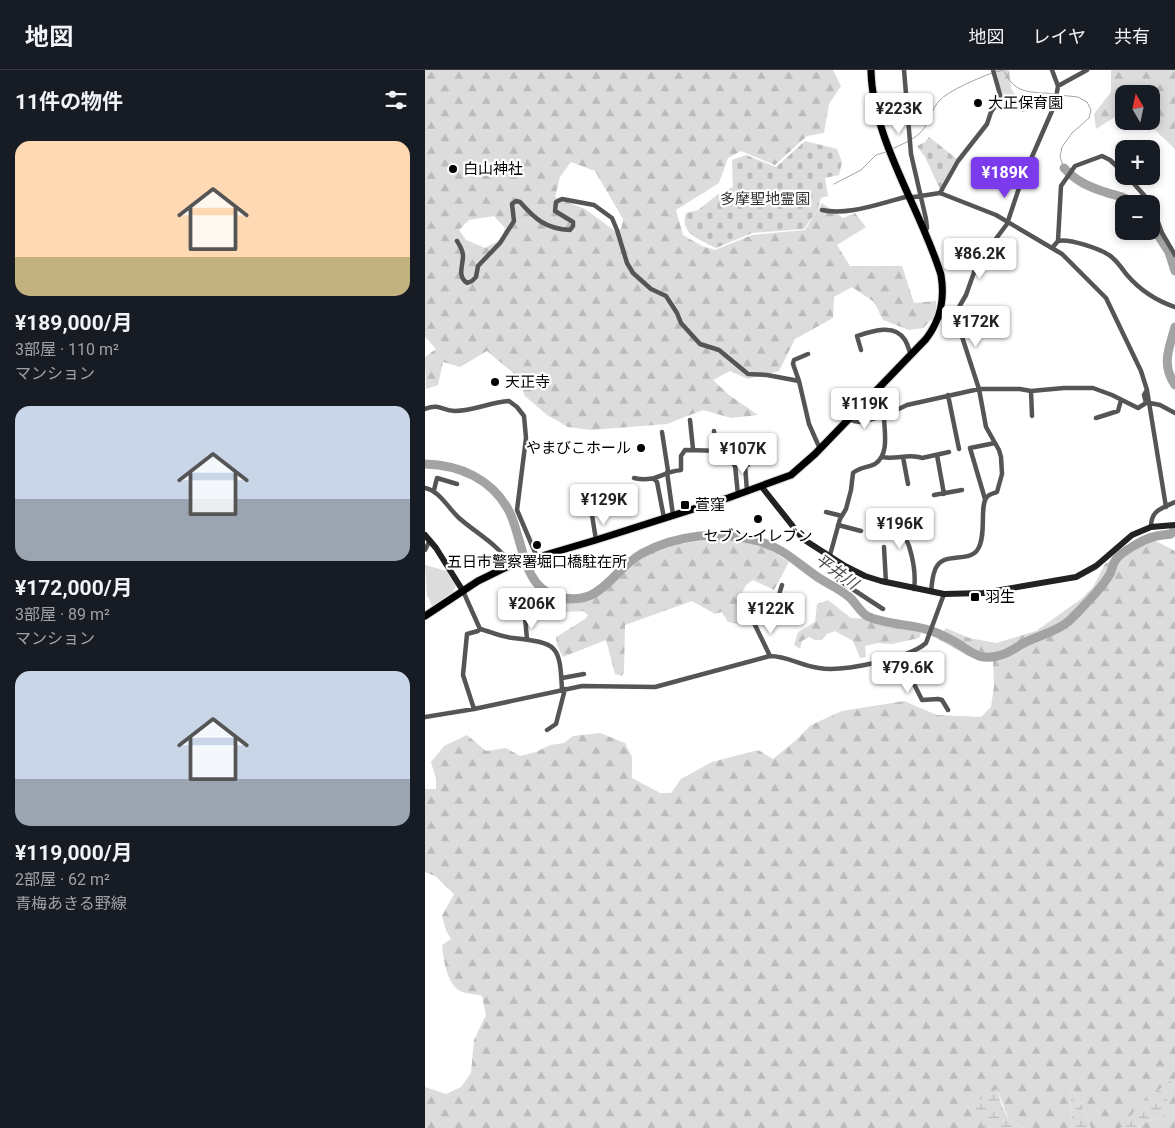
<!DOCTYPE html>
<html lang="ja">
<meta charset="utf-8">
<style>
:root{--surface:#171b24;--page:#242831;--text:#f1f3f6;--muted:#9ea1a6;--line:#363941;--accent:#7c3aed}
body{margin:0;font-family:Roboto,"Noto Sans JP",sans-serif;background:var(--page);color:var(--text);height:100vh;display:flex;flex-direction:column;font-size:19px;white-space:nowrap}
*{box-sizing:border-box;margin:0}
p{font-size:16px;color:var(--muted)}
.icon{flex:none;width:28px;height:28px;fill:none;stroke:currentColor;stroke-width:2;stroke-linecap:round;stroke-linejoin:round}
.map{position:relative;flex:1;overflow:hidden}
.side{display:flex;flex-direction:column;background:var(--surface);width:425px}
.side>*{flex:none}
.needle{width:32px;rotate:351deg}
.fabs{position:absolute;left:690px;top:15px;display:grid;gap:10px}
.fabs a{display:grid;place-items:center;width:45px;height:45px;border-radius:10px;background:var(--surface);box-shadow:0 2px 8px #0003;font-size:25px}
.price{position:absolute;translate:-50% -42px;padding:0 11px;border-radius:5px;background:#fff;color:#222;font-size:16px;line-height:32px;filter:drop-shadow(0 1px 2px #0008)}
.price::after{content:'';position:absolute;left:50%;top:30px;width:15px;height:11px;margin-left:-8px;background:inherit;clip-path:polygon(0 0,100% 0,50% 100%)}
.price.current{background:var(--accent);color:#fff}
ul{padding:0;list-style:none}
li{display:grid;align-content:center;gap:10px;height:265px;padding:0 15px}
li span{display:grid;place-items:center;height:155px;border-radius:15px;color:#555}
li>.icon{margin-inline-start:auto}
span .icon{width:90px;height:90px;fill:#fffc;stroke-width:1}
li b{font-size:21px}
h2{display:flex;justify-content:space-between;align-items:center;height:60px;padding:0 15px;font-size:21px}
header{display:flex;align-items:center;gap:30px;box-sizing:border-box;height:70px;padding:0 25px;background:var(--surface);border-bottom:1px solid var(--line)}
header strong{font-size:24px}
nav{display:flex;gap:28px;margin-inline-start:auto;font-size:18px}
main{display:flex;flex:1;min-height:0}
.map>svg:first-child{display:block}
</style>
<header>
<strong>地図</strong>
<nav><a>地図</a><a>レイヤ</a><a>共有</a></nav>
</header>
<main>
<section class="side">
<h2>11件の物件<svg class="icon" aria-label="filters" viewBox="0 0 24 24"><path d="M4 7h16M4 17h16"/><circle cx="9" cy="7" r="2"/><circle cx="15" cy="17" r="2"/></svg></h2>
<ul>
<li><span style="background:linear-gradient(#ffd9b3 75%,#c2b280 0)"><svg class="icon" aria-label="home" viewBox="0 0 24 24"><path d="M3 11l9-7 9 7M6 9v11h12V9"/></svg></span><div><b>¥189,000/月</b><p>3部屋 · 110 m²</p><p>マンション</p></div></li>
<li><span style="background:linear-gradient(#c9d6e8 60%,#9aa5b1 0)"><svg class="icon" aria-label="home" viewBox="0 0 24 24"><path d="M3 11l9-7 9 7M6 9v11h12V9"/></svg></span><div><b>¥172,000/月</b><p>3部屋 · 89 m²</p><p>マンション</p></div></li>
<li><span style="background:linear-gradient(#c9d6e8 70%,#9aa5b1 0)"><svg class="icon" aria-label="home" viewBox="0 0 24 24"><path d="M3 11l9-7 9 7M6 9v11h12V9"/></svg></span><div><b>¥119,000/月</b><p>2部屋 · 62 m²</p><p>青梅あきる野線</p></div></li>
</ul>
</section>
<div class="map">
<svg width="750" height="1058" viewBox="0 0 750 1058">
<defs>
<pattern id="forest-firs" width="22" height="20" patternUnits="userSpaceOnUse" patternTransform="scale(1.25)"><rect width="22" height="20" fill="#dcdcdc"/><path d="M5 1l3.5 6h-7zM16 11l3.5 6h-7z" fill="#bbb"/></pattern>
<pattern id="wetland-marsh" width="20" height="14" patternUnits="userSpaceOnUse" patternTransform="scale(1.25)"><rect width="20" height="14" fill="#dcdcdc"/><path d="M1 5h8M5 5V1M11 12h8M15 12V8" fill="none" stroke="#bbb"/></pattern>
<pattern id="cemetery-stones" width="16" height="16" patternUnits="userSpaceOnUse" patternTransform="scale(1.25)"><rect width="16" height="16" fill="#dcdcdc"/><path d="M2 7V4a2 2 0 0 1 4 0v3zM10 15v-3a2 2 0 0 1 4 0v3z" fill="#bbb"/></pattern>
</defs>
<rect width="100%" height="100%" fill="#fff"/>
<path fill="#dcdcdc" d="M0 495 22 501 31 516 27 523 7 536 3 527 2 528Z"/>
<path fill="url(#forest-firs)" fill-rule="evenodd" d="M0 0H408L416 16 404 34 399 63 382 66 350 95 316 81 303 88 294 113 251 140 258 165 277 176 290 180 327 165 380 160 397 133 418 148 430 143 441 157 412 175 425 196H477L489 233 511 231 512 244 498 258 484 260 458 250 449 232 427 217 409 227 408 248 370 269 354 301 323 309 305 301 288 310 304 325 333 345 306 348 278 340 242 354 166 360 143 357 122 345 100 326 92 306 62 281 35 297 18 292 13 315 1 319 0 287 11 279 0 267ZM146 92 170 101 198 149 196 159 190 161 160 139 130 127 135 107ZM69 146 80 158 77 169 60 178 41 170 34 160 44 150Z
M571 0H584L586 18 600 42 585 40 574 15Z
M686 0H750V79L730 60 720 57 717 51H726V24H699V41L671 59 669 44 686 22Z
M299 468 339 476 364 492 349 520 328 510 321 515 315 527 324 552 318 555 303 552 297 542 290 544 267 531 200 555 199 602 197 606 190 604 181 570 138 587 132 575 131 567 160 549 163 545 158 541 139 542 120 532 121 528 151 532 179 519 215 490 239 476Z
M729 470 750 481V1058H713L716 1054 739 1045 695 1058H666L656 1034 646 1017C644 1031 648 1045 645 1058H599L584 1051 572 1019 561 1058H0V1017L21 1024 36 1017 46 1003 49 970 61 945 57 926C51 924 43 924 37 922 21 915 19 890 17 875L26 869 21 860 17 846 29 824 10 806 0 802V719H11V709L6 692 19 676 42 665 61 681 81 678 95 686 111 682 125 675 139 673 148 666 175 663 200 673 207 687V708L235 723H246L256 709 287 692 333 680 348 689 370 671 386 655 417 641 479 631 512 645 556 647 566 637 569 616 568 591 543 586 513 569 521 558 544 568 571 573 611 561 656 529 668 517 680 494Z
M403 530 426 548 447 549 494 561 496 564 494 568 467 574 453 573 440 576 441 587 435 588 428 571 410 561 402 564 397 570H390L384 567 377 571 375 579 369 575 373 562 390 552 392 534Z"/>
<path fill="url(#wetland-marsh)" d="M747 1010 739 1045 716 1054 713 1058H695L698 1056 716 1032Z
M645 1016 656 1034 666 1058H645C648 1045 645 1030 645 1016Z
M572 1019 577 1036 584 1051 599 1058H561L549 1048 546 1040 553 1031Z"/>
<path fill="url(#cemetery-stones)" d="M504 67 532 89 515 119 500 87 492 76 500 72Z
M380 71 412 79 417 92 414 105 400 108 403 126 396 128 392 141 379 159 327 163 291 178C276 170 254 164 261 143L273 140 292 125 308 117 307 90 321 85 351 97Z"/>
<g fill="none" stroke-linecap="round" stroke-linejoin="round">
<path stroke="#a3a3a3" stroke-width="1" d="M579 1C591 26 606 21 630 24
M571 2 578 0
M634 25 653 27 662 32 666 40 664 48 647 63 637 77 635 87 639 98
M487 69C505 59 503 44 514 31 524 20 554 8 567 3
M467 79 484 71
M409 114 436 100 451 85 461 82"/>
<path stroke="#a3a3a3" stroke-width="9" d="M639 98C651 111 664 117 680 122 691 126 700 126 710 134
M726 154 744 182 750 201
M750 257C744 279 736 294 750 315
M0 394C35 395 67 409 84 441 98 468 97 517 131 526 176 539 184 503 216 484 250 465 295 460 333 471 358 478 371 492 391 506 401 513 413 518 423 526 430 531 434 541 442 546 458 554 483 554 500 559 510 561 521 567 530 572 547 582 554 592 576 585 584 583 590 578 597 574 614 565 636 561 649 546 661 534 676 519 685 504 687 500 687 495 690 491 694 483 719 469 728 467 734 465 741 465 746 464L750 459"/>
<defs>
<path id="primary" d="M0 546 53 511 86 495 171 470 303 428 366 405 390 384 501 269C516 249 520 229 516 205 496 139 447 69 446 0"/>
</defs>
<use href="#primary" stroke="#dbdbdb" stroke-width="9"/>
<path stroke="#555" stroke-width="4.5" d="M479 0 486 84 501 149 502 158 500 161
M633 16 662 0
M702 106 726 133 737 163 750 185
M515 123 533 91 562 54 566 42 576 28 568 0
M397 140C423 146 455 133 481 127H489L515 123 571 145 637 184 681 228 716 301 722 320 741 437
M32 171C35 176 38 180 38 186 38 196 32 206 42 213L47 211 51 207 53 196 75 173 89 151 87 134 91 131 95 132C110 149 121 159 145 160L148 156V152L130 141 131 132 137 129 169 135 187 148 192 160 202 193 208 203 226 219 241 226 252 243 256 253 275 274 294 280 323 304 342 305 374 311 384 354 395 379
M633 171C644 168 675 179 684 185 692 190 697 199 702 205 715 220 732 231 750 237
M627 178 633 171 636 116 650 96 677 86 685 90 699 103
M514 248 529 242 534 237 541 225 552 194 582 154 596 112 630 34 633 16 627 0
M436 280 432 266C447 261 470 253 480 270 483 275 484 280 486 285
M374 311 368 294 369 290 383 284
M606 321 607 346
M523 325 534 379
M725 333 735 335 750 343
M0 339C15 333 17 341 30 341 49 341 65 332 84 331L92 337 99 346 101 368 92 440 112 487
M671 348 693 341 696 330
M424 349 429 351 435 352 459 346 482 335 554 319H595L606 321 639 318H668L687 325 713 338 721 333 719 325 722 320
M265 350 268 379
M289 361 291 381
M237 362 243 401
M307 368 309 395H323L321 366
M512 385 519 424
M457 387C471 390 484 383 497 388L524 382
M478 387 483 414
M310 395 313 425
M320 395 322 421
M242 402 248 445
M209 408C231 413 236 402 256 400V386L260 380 301 381 308 387
M229 409 232 412 239 448
M0 418C15 421 23 438 34 448 51 463 74 475 86 495
M9 420 12 408 32 414
M509 425 537 420
M560 429 545 378 570 373
M401 442 417 446
M476 442C477 449 475 452 476 457 477 464 482 470 484 476 488 489 491 506 489 519
M167 445 171 470
M413 455 436 461
M726 457C726 440 736 439 750 432
M459 477 461 513
M0 480 5 470
M405 485 415 449 421 439 426 420 428 403C435 397 442 398 450 394 465 384 459 361 459 346
M412 509 458 539
M357 515C354 523 349 544 353 551L364 548 368 544 369 535
M38 521 55 559C66 562 77 567 88 568 132 573 135 574 137 620
M506 522C507 514 507 503 512 496 521 482 545 493 553 479 562 464 554 435 562 427 565 423 568 424 572 422L577 404 576 387 574 380 561 357 554 319 529 242
M98 526 102 569
M345 586 329 553V548L351 547
M462 591 476 607 488 612 497 630 513 629 517 630 523 640
M137 608 159 604
M49 639 38 605 42 564 53 561 55 559
M0 647 49 639 157 616 230 617 345 586C362 586 377 596 394 598 417 602 483 589 501 573L519 524
M122 660 131 654 140 619"/>
<path stroke="#222" stroke-width="6" d="M336 416 378 469 420 496 440 506 456 511 519 524 558 523 651 507 671 496 707 465 726 457 750 455
M0 465 11 478 38 521"/>
<use href="#primary" stroke="#000" stroke-width="7"/>
</g>
<g fill="#000" stroke="#fff" stroke-width="2">
<circle cx="553" cy="33" r="5"/>
<circle cx="28" cy="99" r="5"/>
<circle cx="70" cy="312" r="5"/>
<circle cx="216" cy="378" r="5"/>
<rect x="255" y="430" width="10" height="10" rx="2.5"/>
<circle cx="333" cy="449" r="5"/>
<circle cx="112" cy="475" r="5"/>
<rect x="545" y="522" width="10" height="10" rx="2.5"/>
</g>
<g text-anchor="middle" stroke-width="4.5" stroke-linejoin="round" paint-order="stroke">
<g font-size="15" fill="#000" stroke="#fff" text-anchor="start">
<text x="563" y="38">大正保育園</text>
<text x="38" y="104">白山神社</text>
<text x="80" y="317">天正寺</text>
<text x="206" y="383" text-anchor="end">やまびこホール</text>
<text x="270" y="440">萱窪</text>
<text x="333" y="471" text-anchor="middle">セブン-イレブン</text>
<text x="112" y="497" text-anchor="middle">五日市警察署堀口橋駐在所</text>
<text x="560" y="532">羽生</text>
</g>
<g font-size="15" fill="#333" stroke="#fff">
<text x="340" y="134">多摩聖地霊園</text>
</g>
<g font-size="16" font-style="italic" fill="#444" stroke="#fff">
<text transform="translate(412 501) rotate(36)" y="6">平井川</text>
</g>
</g>
</svg>
<div class="fabs">
<a><svg class="needle" viewBox="-14 -14 28 28"><path d="M0-13l5 13h-10z" fill="#e53935"/><path d="M0 13l5-13h-10z" fill="#9ea1a6"/></svg></a>
<a>+</a>
<a>−</a>
</div>
<b class="price" style="left:474px;top:65px">¥223K</b>
<b class="price current" style="left:580px;top:129px">¥189K</b>
<b class="price" style="left:555px;top:210px">¥86.2K</b>
<b class="price" style="left:551px;top:278px">¥172K</b>
<b class="price" style="left:440px;top:360px">¥119K</b>
<b class="price" style="left:318px;top:405px">¥107K</b>
<b class="price" style="left:179px;top:456px">¥129K</b>
<b class="price" style="left:475px;top:480px">¥196K</b>
<b class="price" style="left:107px;top:560px">¥206K</b>
<b class="price" style="left:346px;top:565px">¥122K</b>
<b class="price" style="left:483px;top:624px">¥79.6K</b>
</div>
</main>
